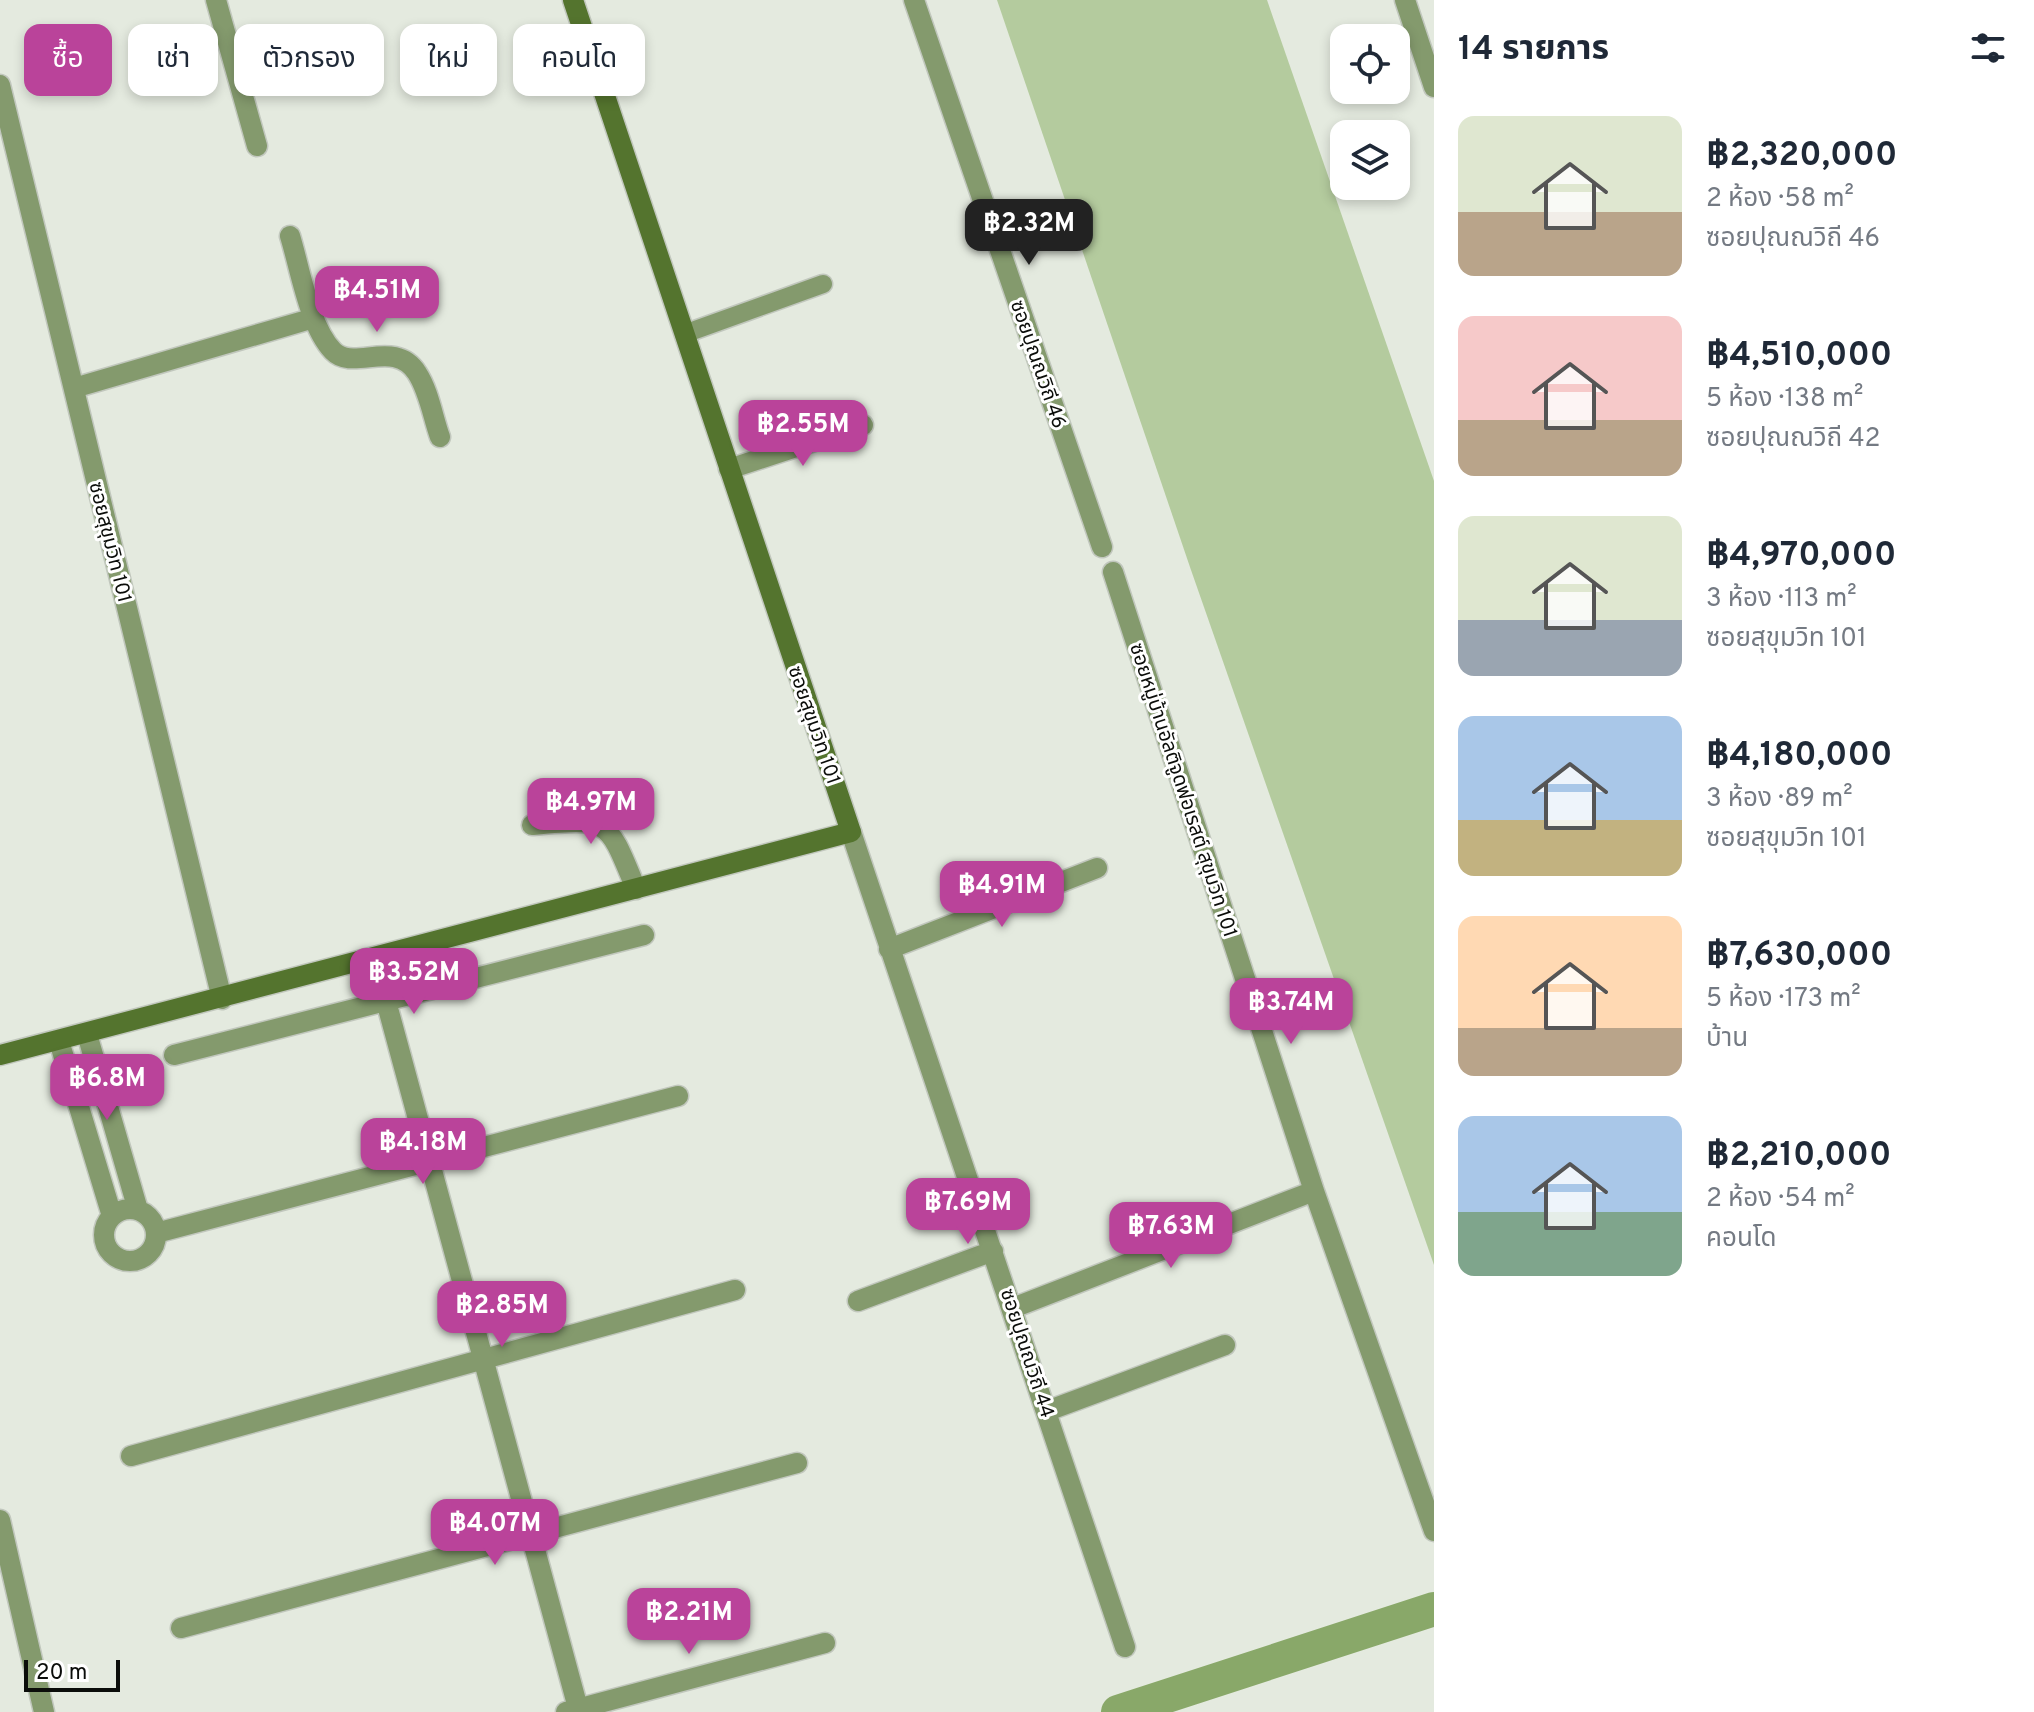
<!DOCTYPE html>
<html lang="th">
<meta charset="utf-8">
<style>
:root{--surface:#fff;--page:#f6f6f7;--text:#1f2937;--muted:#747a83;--accent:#ba439a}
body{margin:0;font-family:Overpass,"Noto Sans Thai",sans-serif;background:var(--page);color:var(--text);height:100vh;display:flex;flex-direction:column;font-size:30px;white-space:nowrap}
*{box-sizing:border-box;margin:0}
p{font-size:26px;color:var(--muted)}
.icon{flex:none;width:44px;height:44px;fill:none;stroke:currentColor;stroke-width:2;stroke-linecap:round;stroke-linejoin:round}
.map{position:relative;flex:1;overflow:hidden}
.details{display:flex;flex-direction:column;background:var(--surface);width:600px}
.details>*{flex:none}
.guide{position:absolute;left:24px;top:24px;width:760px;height:72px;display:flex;gap:16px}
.fabs{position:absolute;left:1330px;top:24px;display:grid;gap:16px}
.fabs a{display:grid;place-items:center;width:80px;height:80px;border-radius:16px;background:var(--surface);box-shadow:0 4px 12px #0003;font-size:40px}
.scale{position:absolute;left:24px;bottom:20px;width:96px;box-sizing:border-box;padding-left:8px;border:4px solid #0b0d0a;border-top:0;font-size:22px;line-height:28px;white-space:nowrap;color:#0b0d0a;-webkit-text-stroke:6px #fff;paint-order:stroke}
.price{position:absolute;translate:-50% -68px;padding:0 18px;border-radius:16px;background:var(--accent);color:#fff;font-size:26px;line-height:52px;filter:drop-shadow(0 2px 4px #0008)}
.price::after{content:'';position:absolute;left:50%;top:48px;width:24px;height:18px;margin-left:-12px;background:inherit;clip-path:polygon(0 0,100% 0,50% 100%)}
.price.selected{background:#222;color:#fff}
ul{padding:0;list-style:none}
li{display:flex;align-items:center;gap:24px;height:200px;padding:0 24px}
li span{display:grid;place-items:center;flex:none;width:224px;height:160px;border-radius:16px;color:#555}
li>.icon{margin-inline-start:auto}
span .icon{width:96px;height:96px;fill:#fffc;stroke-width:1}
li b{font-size:34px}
h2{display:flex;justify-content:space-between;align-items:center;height:96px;padding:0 24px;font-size:34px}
.pill{padding:0 28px;border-radius:16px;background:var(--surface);box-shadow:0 4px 12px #0003;font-size:28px;line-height:72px}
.pill.selected{background:var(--accent);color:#fff}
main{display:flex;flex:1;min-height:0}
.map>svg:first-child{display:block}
</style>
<main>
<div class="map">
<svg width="1434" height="1712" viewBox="0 0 1434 1712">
<rect width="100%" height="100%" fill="#e4eadf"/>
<path fill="#b4cb9e" d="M997 0H1267L1434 481V1265L1191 570Z"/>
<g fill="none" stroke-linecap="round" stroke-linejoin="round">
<path stroke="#89a869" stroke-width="34" d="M1118 1712 1434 1609"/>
<defs>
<path id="lane" d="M684 334 823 284"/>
<path id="street" d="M216 0 257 146
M914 0 1102 547
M1405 0 1434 87
M0 85 222 999
M290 236C300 268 309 326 333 351 353 372 395 338 417 373 429 391 433 418 440 437
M74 388 314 318
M729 469 863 425
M1113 572 1314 1191 1434 1531
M532 825C610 818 607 818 636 889
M851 832 1125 1647
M889 949 1097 868
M386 1001 578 1708
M87 1034 138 1210
M59 1041 112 1216
M174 1055 644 935
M104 1235a26 26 0 1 1 52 0a26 26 0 1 1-52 0Z
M156 1233 678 1096
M858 1301 993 1251
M1013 1308 1314 1191
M1047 1411 1225 1345
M131 1456 735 1290
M0 1520 44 1712
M181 1628 797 1463
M566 1712 825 1643"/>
<path id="secondary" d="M0 1055 851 832 573 0"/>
</defs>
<use href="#lane" stroke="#c1c7bd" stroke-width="21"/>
<use href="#street" stroke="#c1c7bd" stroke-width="23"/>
<use href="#secondary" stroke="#c1c7bd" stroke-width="23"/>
<use href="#lane" stroke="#849a6d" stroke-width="18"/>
<use href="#street" stroke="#849a6d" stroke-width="20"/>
<use href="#secondary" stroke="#54742e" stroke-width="20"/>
</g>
<g text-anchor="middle" stroke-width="6" stroke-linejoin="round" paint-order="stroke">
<g font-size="20" fill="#0b0d0a" stroke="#fff">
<text transform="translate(1039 364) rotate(71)" y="7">ซอยปุณณวิถี 46</text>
<text transform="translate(111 542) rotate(76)" y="7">ซอยสุขุมวิท 101</text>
<text transform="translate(815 725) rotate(71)" y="7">ซอยสุขุมวิท 101</text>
<text transform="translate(1184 790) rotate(72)" y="7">ซอยหมู่บ้านอัลติจูดฟอเรสต์ สุขุมวิท 101</text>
<text transform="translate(1028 1353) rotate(72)" y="7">ซอยปุณณวิถี 44</text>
</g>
</g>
</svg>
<div class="fabs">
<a><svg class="icon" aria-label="locate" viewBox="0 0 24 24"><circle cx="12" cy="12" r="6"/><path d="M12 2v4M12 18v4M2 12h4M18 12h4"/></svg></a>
<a><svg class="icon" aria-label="layers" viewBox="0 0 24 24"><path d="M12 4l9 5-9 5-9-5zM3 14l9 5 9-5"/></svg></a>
</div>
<div class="scale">20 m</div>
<b class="price selected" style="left:1029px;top:267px">฿2.32M</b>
<b class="price" style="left:377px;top:334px">฿4.51M</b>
<b class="price" style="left:803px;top:468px">฿2.55M</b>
<b class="price" style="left:591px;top:846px">฿4.97M</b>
<b class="price" style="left:1002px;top:929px">฿4.91M</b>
<b class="price" style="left:414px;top:1016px">฿3.52M</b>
<b class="price" style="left:1291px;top:1046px">฿3.74M</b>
<b class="price" style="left:107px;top:1122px">฿6.8M</b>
<b class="price" style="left:423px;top:1186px">฿4.18M</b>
<b class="price" style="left:968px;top:1246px">฿7.69M</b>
<b class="price" style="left:1171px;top:1270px">฿7.63M</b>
<b class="price" style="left:502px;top:1349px">฿2.85M</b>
<b class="price" style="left:495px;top:1567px">฿4.07M</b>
<b class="price" style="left:689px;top:1656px">฿2.21M</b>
<div class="guide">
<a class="pill selected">ซื้อ</a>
<a class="pill">เช่า</a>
<a class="pill">ตัวกรอง</a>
<a class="pill">ใหม่</a>
<a class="pill">คอนโด</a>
</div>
</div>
<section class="details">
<h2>14 รายการ<svg class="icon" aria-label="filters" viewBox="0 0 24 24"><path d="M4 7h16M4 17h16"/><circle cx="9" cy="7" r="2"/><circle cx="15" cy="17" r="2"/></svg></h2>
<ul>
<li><span style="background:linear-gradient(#dfe7d0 60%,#b9a48a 0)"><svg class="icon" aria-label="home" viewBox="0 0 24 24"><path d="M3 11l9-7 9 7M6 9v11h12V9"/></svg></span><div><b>฿2,320,000</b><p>2 ห้อง · 58 m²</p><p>ซอยปุณณวิถี 46</p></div></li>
<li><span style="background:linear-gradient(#f6c9c9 65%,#b9a48a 0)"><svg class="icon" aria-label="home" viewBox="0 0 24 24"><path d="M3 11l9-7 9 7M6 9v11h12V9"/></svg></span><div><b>฿4,510,000</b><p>5 ห้อง · 138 m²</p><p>ซอยปุณณวิถี 42</p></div></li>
<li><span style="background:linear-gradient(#dfe7d0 65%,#9aa5b1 0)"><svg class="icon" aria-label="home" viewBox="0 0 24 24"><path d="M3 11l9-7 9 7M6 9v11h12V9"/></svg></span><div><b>฿4,970,000</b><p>3 ห้อง · 113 m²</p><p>ซอยสุขุมวิท 101</p></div></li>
<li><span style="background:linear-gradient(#a9c7e8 65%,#c2b280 0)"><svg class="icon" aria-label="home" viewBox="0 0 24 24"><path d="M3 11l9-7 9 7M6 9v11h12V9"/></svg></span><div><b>฿4,180,000</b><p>3 ห้อง · 89 m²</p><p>ซอยสุขุมวิท 101</p></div></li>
<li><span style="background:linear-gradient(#ffd9b3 70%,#b9a48a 0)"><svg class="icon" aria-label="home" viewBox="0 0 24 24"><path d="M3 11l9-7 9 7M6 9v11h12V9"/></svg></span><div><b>฿7,630,000</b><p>5 ห้อง · 173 m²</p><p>บ้าน</p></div></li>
<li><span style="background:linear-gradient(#a9c7e8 60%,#7fa58c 0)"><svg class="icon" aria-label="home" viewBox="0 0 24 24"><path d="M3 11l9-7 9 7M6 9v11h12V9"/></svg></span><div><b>฿2,210,000</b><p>2 ห้อง · 54 m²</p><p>คอนโด</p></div></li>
</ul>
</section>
</main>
